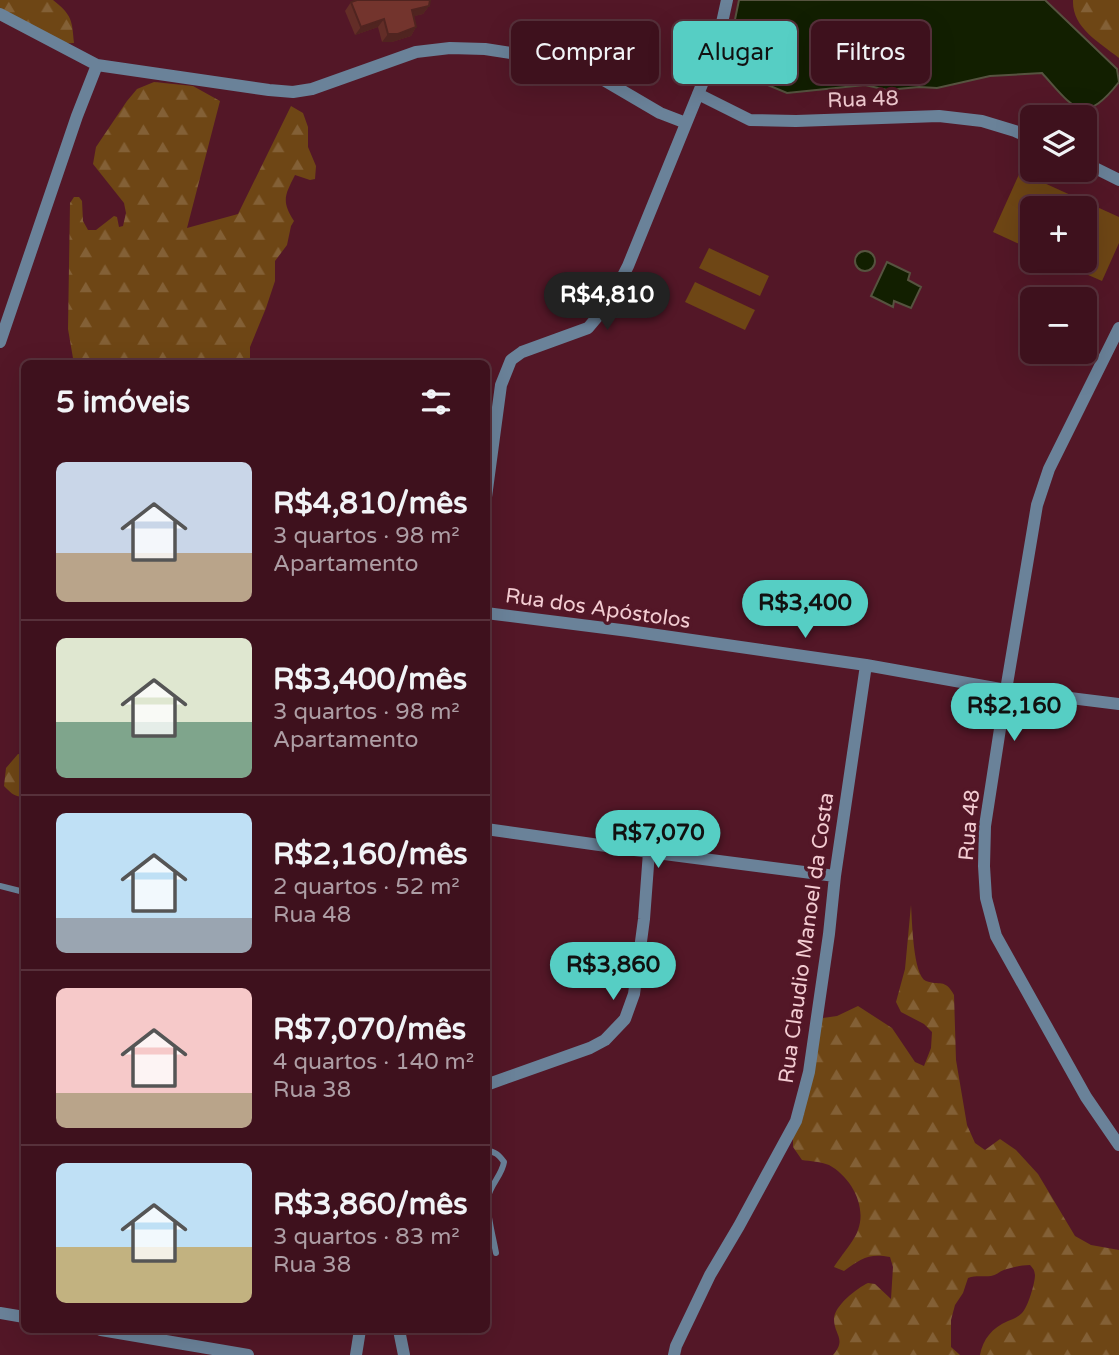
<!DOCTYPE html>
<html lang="pt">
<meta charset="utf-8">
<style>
:root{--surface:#3e111d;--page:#451a26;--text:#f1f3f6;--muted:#ad9da4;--line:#57313b;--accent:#56cec4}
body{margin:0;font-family:"Varela Round",sans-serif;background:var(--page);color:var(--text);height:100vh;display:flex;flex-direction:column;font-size:26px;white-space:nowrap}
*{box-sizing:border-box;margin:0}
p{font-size:23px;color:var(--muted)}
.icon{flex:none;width:38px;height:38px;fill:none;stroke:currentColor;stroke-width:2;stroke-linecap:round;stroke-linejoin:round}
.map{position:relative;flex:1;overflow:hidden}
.sheet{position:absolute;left:21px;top:360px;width:469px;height:973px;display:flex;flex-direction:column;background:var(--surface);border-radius:10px;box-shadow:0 7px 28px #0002,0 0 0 2px var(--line)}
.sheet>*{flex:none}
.top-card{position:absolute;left:511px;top:21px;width:502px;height:63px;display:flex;gap:14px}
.buttons{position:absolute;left:1020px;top:105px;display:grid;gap:14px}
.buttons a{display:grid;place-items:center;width:77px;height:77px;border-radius:10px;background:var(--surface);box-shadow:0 7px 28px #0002,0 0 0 2px var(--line);font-size:35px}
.price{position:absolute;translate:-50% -60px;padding:0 16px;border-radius:24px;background:var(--accent);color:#111;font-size:23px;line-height:46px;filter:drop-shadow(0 2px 4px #0008)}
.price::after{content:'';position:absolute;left:50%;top:42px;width:21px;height:16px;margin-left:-10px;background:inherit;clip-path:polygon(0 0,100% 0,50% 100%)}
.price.selected{background:#222;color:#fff}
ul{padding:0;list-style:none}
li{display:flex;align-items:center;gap:21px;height:175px;padding:0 35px}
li+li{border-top:2px solid var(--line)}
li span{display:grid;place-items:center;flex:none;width:196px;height:140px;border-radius:10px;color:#555}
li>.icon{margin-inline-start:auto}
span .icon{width:84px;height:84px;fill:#fffc;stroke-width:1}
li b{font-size:30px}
h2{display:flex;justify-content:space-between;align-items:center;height:84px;padding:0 35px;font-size:30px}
.pill{padding:0 24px;border-radius:10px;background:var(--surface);box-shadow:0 7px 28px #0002,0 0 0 2px var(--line);font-size:24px;line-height:63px}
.pill.selected{background:var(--accent);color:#111}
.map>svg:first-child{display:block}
</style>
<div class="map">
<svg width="1119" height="1355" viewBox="0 0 1119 1355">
<defs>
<pattern id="forest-firs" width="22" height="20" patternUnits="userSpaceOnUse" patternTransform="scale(1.75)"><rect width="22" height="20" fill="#6e4615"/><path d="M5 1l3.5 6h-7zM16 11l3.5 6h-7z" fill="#836036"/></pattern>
</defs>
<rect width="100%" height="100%" fill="#531727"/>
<path fill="#6e4615" d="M1020 172 1119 217V243L1102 281 1056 261H1085V208H1032V250L993 232Z
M709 248 769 276 760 296 699 268Z
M695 282 755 310 745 330 685 302Z"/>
<path fill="url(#forest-firs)" d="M0 0H53C72 15 72 20 74 43L57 44 0 15Z
M1073 0H1119V58C1099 42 1072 28 1073 0Z
M154 82 193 86 220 101 187 228 238 214 291 106 303 113 308 127V147L316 166 315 179 310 180 295 175C285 195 281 201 294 221L291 226 287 245 275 261V281L266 308 250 347V364H74L68 329 70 203 74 197H79L82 201 83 221 88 230H96L114 216 117 217 119 227 123 226 126 213 124 203 93 164 96 147 127 101 137 89Z
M18 754 24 755V796C15 798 10 792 4 786L6 768Z
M911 905C912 919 913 976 926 981 939 986 945 978 954 995L956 1060 967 1125 975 1143 985 1150 1000 1139 1016 1150 1038 1174 1075 1236 1091 1245 1119 1250V1355H980C983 1339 992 1328 1008 1321 1013 1319 1018 1317 1022 1313 1028 1307 1035 1283 1035 1275 1034 1269 1034 1270 1030 1265 1021 1265 1015 1267 1007 1269 1001 1270 997 1275 991 1276 983 1277 976 1275 968 1278L963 1293 955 1305 951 1320V1347L960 1355H833C847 1339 834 1335 834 1319 834 1306 857 1288 868 1283L875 1284 891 1299 893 1267 890 1257C868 1253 861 1259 844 1271L834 1267C840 1257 855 1240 858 1230 867 1206 851 1177 829 1165 821 1162 810 1161 802 1160L793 1147V1124L816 1026 823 1018 837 1016 858 1006 892 1028 915 1062 924 1066 931 1048 932 1032 924 1024 901 1012 896 1002 905 969Z"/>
<path fill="#121f00" stroke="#56533f" stroke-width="2" d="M739 0H1045L1117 69 1119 82C1083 128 1073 107 1042 73L990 76 937 88 919 87 887 90 865 85 787 93 741 74 729 66 731 39Z
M855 261a10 10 0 1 1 20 0a10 10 0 1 1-20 0Z
M887 262 910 273 908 280 921 287 911 308 894 301 893 307 871 296Z"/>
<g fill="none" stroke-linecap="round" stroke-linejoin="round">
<path stroke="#6a8299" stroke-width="6" d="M0 886 24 892
M486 1151C495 1151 499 1155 504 1162 502 1175 491 1184 488 1197 485 1208 494 1240 496 1253"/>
<path stroke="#6a8299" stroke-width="12" d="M0 14 97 65 269 90 293 92 312 89 416 52 450 48 485 49 557 60 585 69 660 113 686 123
M698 94 750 120 796 121 939 116 982 121 1015 131 1032 139
M1085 163 1119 180
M1119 328 1049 469 1037 505 1006 690 985 826 984 866 986 898 996 936 1086 1097 1119 1145
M0 342 77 116 97 65
M486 497 501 385 511 360 522 352 588 328 609 303 628 266 716 50 727 0
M486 613 629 631 866 665 1006 690 1119 704
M486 829 649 852 835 876
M486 1085 590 1048 605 1040 625 1019 634 994 644 919 649 852
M0 1313 24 1317
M101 1330 248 1355
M399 1330 404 1355
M356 1355 360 1330
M674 1355 676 1346 710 1275 739 1226 796 1121 809 1072 829 934 835 876 866 665"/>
</g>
<path fill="#632d27" d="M351 2 429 6 423 14 414 16 416 27 411 36 392 42H382L378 27 355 35 345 11Z"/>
<path fill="#502420" d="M429 6 423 14 407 18 412 10Z
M384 19 378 27 355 35 361 27Z
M416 27 411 36 392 42H382L388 34Z"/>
<path fill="#73342d" stroke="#502420" stroke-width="2" d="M357 0H430L429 6 412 10 416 27 398 34H388L384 19 361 27 351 2Z"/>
<g text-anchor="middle" stroke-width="7" stroke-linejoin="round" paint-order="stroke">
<g font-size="21" fill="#f3ccd2" stroke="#531727">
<text transform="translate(863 99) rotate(-2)" y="7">Rua 48</text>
<text transform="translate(598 608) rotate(8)" y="7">Rua dos Apóstolos</text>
<text transform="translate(969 825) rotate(-85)" y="7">Rua 48</text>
<text transform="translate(806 938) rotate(-82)" y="7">Rua Claudio Manoel da Costa</text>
</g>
</g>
</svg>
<div class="buttons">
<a><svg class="icon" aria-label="layers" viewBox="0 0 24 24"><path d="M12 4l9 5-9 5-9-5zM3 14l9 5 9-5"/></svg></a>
<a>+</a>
<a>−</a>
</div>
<b class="price selected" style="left:607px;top:332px">R$4,810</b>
<b class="price" style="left:805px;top:640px">R$3,400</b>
<b class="price" style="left:1014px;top:743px">R$2,160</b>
<b class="price" style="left:658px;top:870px">R$7,070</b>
<b class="price" style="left:613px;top:1002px">R$3,860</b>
<div class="top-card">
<a class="pill">Comprar</a>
<a class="pill selected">Alugar</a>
<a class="pill">Filtros</a>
</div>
<section class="sheet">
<h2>5 imóveis<svg class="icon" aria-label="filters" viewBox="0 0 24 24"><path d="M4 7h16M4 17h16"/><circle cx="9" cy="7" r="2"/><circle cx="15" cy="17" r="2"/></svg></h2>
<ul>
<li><span style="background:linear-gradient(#c9d6e8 65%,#b9a48a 0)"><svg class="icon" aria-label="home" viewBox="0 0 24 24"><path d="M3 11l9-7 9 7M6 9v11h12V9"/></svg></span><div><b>R$4,810/mês</b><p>3 quartos · 98 m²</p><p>Apartamento</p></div></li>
<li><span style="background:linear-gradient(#dfe7d0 60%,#7fa58c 0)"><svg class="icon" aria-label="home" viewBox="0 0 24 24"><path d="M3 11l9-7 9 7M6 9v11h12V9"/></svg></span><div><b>R$3,400/mês</b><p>3 quartos · 98 m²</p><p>Apartamento</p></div></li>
<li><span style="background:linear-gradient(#bfe0f5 75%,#9aa5b1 0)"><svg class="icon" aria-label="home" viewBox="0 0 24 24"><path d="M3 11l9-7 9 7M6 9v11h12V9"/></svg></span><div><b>R$2,160/mês</b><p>2 quartos · 52 m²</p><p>Rua 48</p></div></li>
<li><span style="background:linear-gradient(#f6c9c9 75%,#b9a48a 0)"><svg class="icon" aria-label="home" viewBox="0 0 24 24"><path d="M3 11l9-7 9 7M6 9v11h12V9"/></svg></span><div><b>R$7,070/mês</b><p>4 quartos · 140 m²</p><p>Rua 38</p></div></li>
<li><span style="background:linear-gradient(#bfe0f5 60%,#c2b280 0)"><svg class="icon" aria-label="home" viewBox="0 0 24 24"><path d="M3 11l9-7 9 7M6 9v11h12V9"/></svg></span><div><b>R$3,860/mês</b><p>3 quartos · 83 m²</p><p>Rua 38</p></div></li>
</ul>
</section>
</div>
